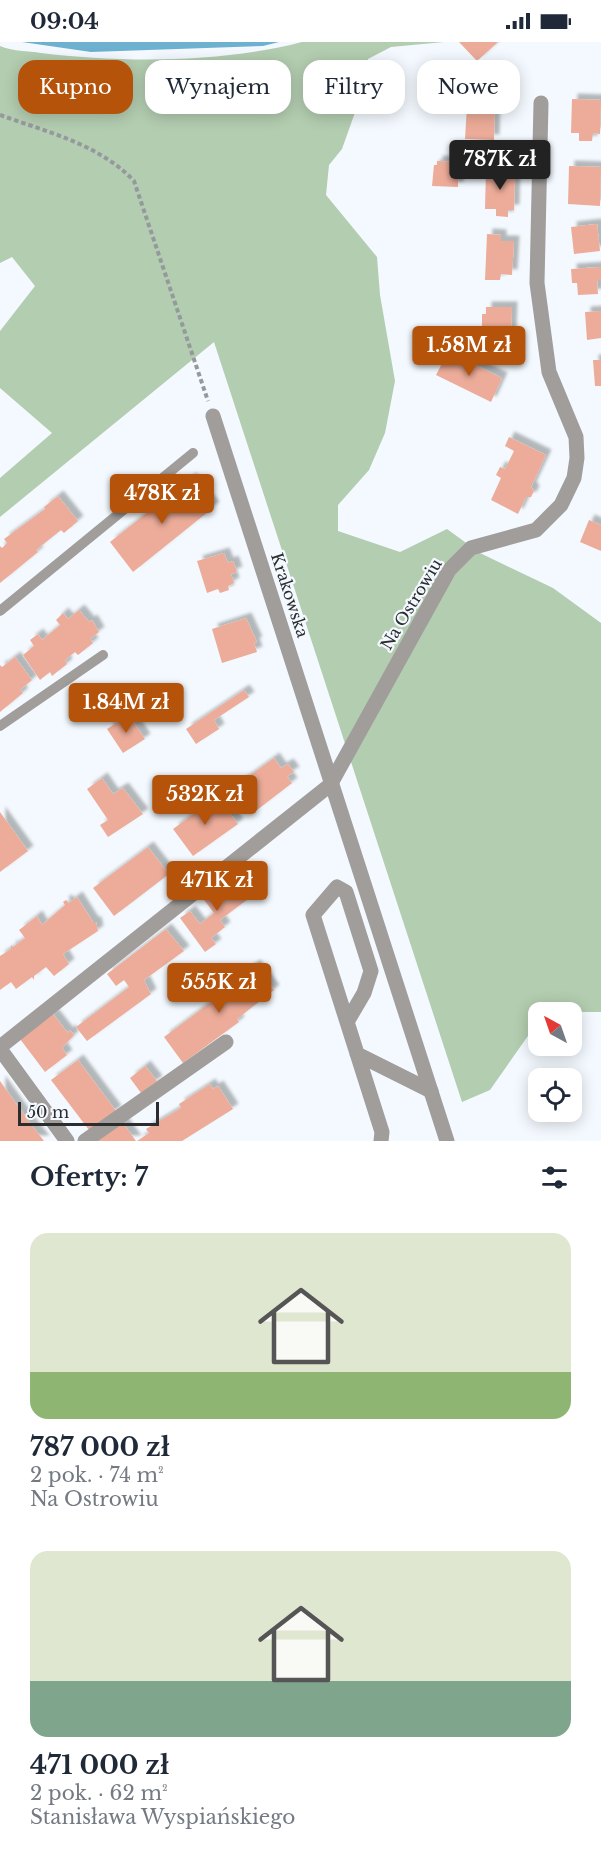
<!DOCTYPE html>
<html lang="pl">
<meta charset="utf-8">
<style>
:root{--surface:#fff;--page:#f2f2f3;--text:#1f2937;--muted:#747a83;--accent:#b45309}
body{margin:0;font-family:"Libre Baskerville",serif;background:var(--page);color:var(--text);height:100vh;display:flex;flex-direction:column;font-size:22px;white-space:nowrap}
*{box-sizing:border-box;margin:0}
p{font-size:20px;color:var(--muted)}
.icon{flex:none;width:33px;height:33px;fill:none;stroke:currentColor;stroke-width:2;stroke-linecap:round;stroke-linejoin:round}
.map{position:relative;height:1099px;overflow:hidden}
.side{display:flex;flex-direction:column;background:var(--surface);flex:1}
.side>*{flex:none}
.guide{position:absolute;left:18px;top:18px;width:566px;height:54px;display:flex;gap:12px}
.needle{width:39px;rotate:320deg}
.tools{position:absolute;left:528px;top:960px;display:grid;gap:12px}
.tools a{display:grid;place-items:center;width:54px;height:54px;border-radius:12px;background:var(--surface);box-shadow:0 3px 15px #0003;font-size:30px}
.scale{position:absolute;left:18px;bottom:15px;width:141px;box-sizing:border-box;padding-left:6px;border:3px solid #2b2d2f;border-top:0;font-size:16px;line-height:21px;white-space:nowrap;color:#2b2d2f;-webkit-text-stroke:4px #f3f9fe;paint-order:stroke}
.price{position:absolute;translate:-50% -51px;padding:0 14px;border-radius:6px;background:var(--accent);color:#fff;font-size:20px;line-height:39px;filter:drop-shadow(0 2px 3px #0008)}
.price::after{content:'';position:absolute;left:50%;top:36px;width:18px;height:14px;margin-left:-9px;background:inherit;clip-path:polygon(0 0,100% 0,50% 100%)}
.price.active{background:#222;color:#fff}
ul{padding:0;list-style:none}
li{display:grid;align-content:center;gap:12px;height:318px;padding:0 30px}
li span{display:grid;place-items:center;height:186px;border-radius:18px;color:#555}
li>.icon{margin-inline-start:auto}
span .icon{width:108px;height:108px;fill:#fffc;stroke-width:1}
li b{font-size:26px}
h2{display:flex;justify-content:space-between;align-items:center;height:72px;padding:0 30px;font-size:26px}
.pill{padding:0 21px;border-radius:18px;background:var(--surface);box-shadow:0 3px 15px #0003;font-size:21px;line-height:54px}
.pill.active{background:var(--accent);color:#fff}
.status{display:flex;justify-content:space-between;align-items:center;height:42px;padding:0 30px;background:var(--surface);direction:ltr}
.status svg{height:16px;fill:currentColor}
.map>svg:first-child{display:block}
</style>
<div class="status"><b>09:04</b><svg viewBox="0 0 49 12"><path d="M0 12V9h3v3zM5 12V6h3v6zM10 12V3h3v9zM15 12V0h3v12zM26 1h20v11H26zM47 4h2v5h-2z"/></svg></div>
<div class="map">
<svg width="601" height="1099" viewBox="0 0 601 1099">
<defs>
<filter id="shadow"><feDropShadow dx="5.5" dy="-5.5" stdDeviation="1.5" flood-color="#0004"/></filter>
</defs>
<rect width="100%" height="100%" fill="#f3f9fe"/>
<path fill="#b3cdb0" d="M302 0H444L391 5 368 17 363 48 342 107 329 123 326 153 377 215 380 253 395 339 385 391 369 428 338 463V489L400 510 447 487 480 511 553 546 601 581V970H538V985L530 991 490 1048 462 1060 214 300 0 475V436L52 391 0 346V289L35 244 12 215 0 221V4C12 9 28 9 41 11 123 21 222 21 302 0Z"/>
<path fill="#6eb0d0" d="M22 0H279L263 4 91 10Z"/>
<path fill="#edac99" filter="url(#shadow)" d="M459 0H498L477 19Z
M572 57 601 58 600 92 593 91 592 99H579V91H571Z
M467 63 495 64 494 98 465 97Z
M437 119 459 120 458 145 432 144 434 123H437Z
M569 124 601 125 600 164 568 162Z
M486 127 515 128 514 168H508V175L496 174V167H485Z
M597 182 600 209 574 212 571 185Z
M487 192 501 193V199H514L512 233 501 232 500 238H485Z
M601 225V238H597L598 252 578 253 577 241H572L571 227Z
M486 265H512L511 293 482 292V272H486Z
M601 269V296L587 298 585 270Z
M448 310 502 336 491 360 436 333Z
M593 318H601V344H595Z
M509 395 546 413 531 445 534 449 531 455H526L518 472 491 458 501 436 496 433 500 425 505 427 514 409 505 404Z
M191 436 214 465 133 530 110 500Z
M58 454 78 479 64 491 61 488 36 508 38 510 0 541V504L2 506 7 501 4 497 45 467 44 465Z
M589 478 601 483V509L580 500Z
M224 511 228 521 233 519 237 530 231 532 234 541 228 544 229 548 220 551 218 547 207 551 197 519Z
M79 568 89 580 92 578 99 590 90 597 93 601 78 613 75 610 65 618 67 622 52 634 50 630 40 638 23 613 34 604 30 598 38 592 42 598 60 583 56 578 63 571 68 577Z
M246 576 257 600 254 601 257 610 222 621 212 587Z
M15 615 32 638 20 648 23 651 0 670V623L2 625Z
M244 648 249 655 214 678 219 687 196 702 186 687Z
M129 673 145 697 123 711 107 687Z
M274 716 281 726 288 722 294 730 287 734 292 741 257 768 238 742Z
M102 736 113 752 123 746 143 772 108 795 100 783 108 778 87 747Z
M217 755 238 782 193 814 173 787Z
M0 770 28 809 0 830Z
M148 805 169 832 114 874 93 846Z
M243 836 251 848 245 853 248 857 220 878 225 885 211 896 216 902 205 910 180 876 190 869 200 882 214 871 204 858 232 837 236 842Z
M77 855 93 880H96L98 889 63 912 69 922 54 934 46 925 34 934V938L32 935 16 947 11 940 0 948V914L11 907V903L13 905 25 896 19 888 37 874 42 883 65 863 63 860 66 858 69 861Z
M166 887 184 909 144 938 151 952 87 999 76 985 129 945 124 938 116 944 107 932Z
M255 923 274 948 237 977 239 980 183 1021 164 995 219 954 217 951 231 939Z
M53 972 68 991 70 988 74 993 62 1006 67 1013 45 1030 20 997Z
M78 1018 116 1069 89 1088 51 1038Z
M145 1024 157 1039 141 1051 130 1036Z
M0 1039 30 1081 44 1099H0Z
M210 1042 213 1047 218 1044 233 1067 182 1099H137L149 1091 146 1087 181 1066 179 1062Z
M123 1081 136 1099H92Z"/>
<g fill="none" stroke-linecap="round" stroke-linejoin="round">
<path stroke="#95999d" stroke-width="4" stroke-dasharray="4.5 3" stroke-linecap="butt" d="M0 73C47 90 99 102 134 139L208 359"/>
<path stroke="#a09d9b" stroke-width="10" d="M0 569 193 411
M0 684 103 613"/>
<path stroke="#a09d9b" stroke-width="15" d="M213 374 447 1099"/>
<path stroke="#a09d9b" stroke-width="15" d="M347 980 364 951 371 929 346 850 337 845 313 873 382 1090 381 1099
M0 1005 330 743 449 528 471 506 536 488 561 463 574 436 577 416 576 395 549 330 537 241 541 61
M0 1007 67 1099
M357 1012 431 1049
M85 1099 226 1000"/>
</g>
<g text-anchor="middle" stroke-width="4.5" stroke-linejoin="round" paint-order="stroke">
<g font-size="16" fill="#2b2d2f" stroke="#f3f9fe">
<text transform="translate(290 553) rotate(72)" y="6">Krakowska</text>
<text transform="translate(411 562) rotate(-59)" y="6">Na Ostrowiu</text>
</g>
</g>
</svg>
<div class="tools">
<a><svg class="needle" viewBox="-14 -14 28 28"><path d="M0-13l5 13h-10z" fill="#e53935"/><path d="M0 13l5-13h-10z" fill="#747a83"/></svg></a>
<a><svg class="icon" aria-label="locate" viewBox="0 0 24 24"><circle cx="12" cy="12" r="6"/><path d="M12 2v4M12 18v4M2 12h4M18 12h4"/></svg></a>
</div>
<div class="scale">50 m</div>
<b class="price active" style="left:500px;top:149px">787K zł</b>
<b class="price" style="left:469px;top:335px">1.58M zł</b>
<b class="price" style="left:162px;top:483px">478K zł</b>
<b class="price" style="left:126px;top:692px">1.84M zł</b>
<b class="price" style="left:205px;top:784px">532K zł</b>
<b class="price" style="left:217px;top:870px">471K zł</b>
<b class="price" style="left:219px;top:972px">555K zł</b>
<div class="guide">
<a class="pill active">Kupno</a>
<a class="pill">Wynajem</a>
<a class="pill">Filtry</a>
<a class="pill">Nowe</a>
</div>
</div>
<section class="side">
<h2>Oferty: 7<svg class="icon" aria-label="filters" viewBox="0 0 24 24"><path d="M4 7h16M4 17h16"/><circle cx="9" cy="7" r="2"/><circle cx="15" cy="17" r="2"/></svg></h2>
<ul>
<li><span style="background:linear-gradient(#dfe7d0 75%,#8fb573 0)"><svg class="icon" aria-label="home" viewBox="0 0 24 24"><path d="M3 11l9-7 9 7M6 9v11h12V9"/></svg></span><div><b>787 000 zł</b><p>2 pok. · 74 m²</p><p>Na Ostrowiu</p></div></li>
<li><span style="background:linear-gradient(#dfe7d0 70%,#7fa58c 0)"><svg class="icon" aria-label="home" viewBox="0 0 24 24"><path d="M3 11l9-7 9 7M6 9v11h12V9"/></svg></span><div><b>471 000 zł</b><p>2 pok. · 62 m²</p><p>Stanisława Wyspiańskiego</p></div></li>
</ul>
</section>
